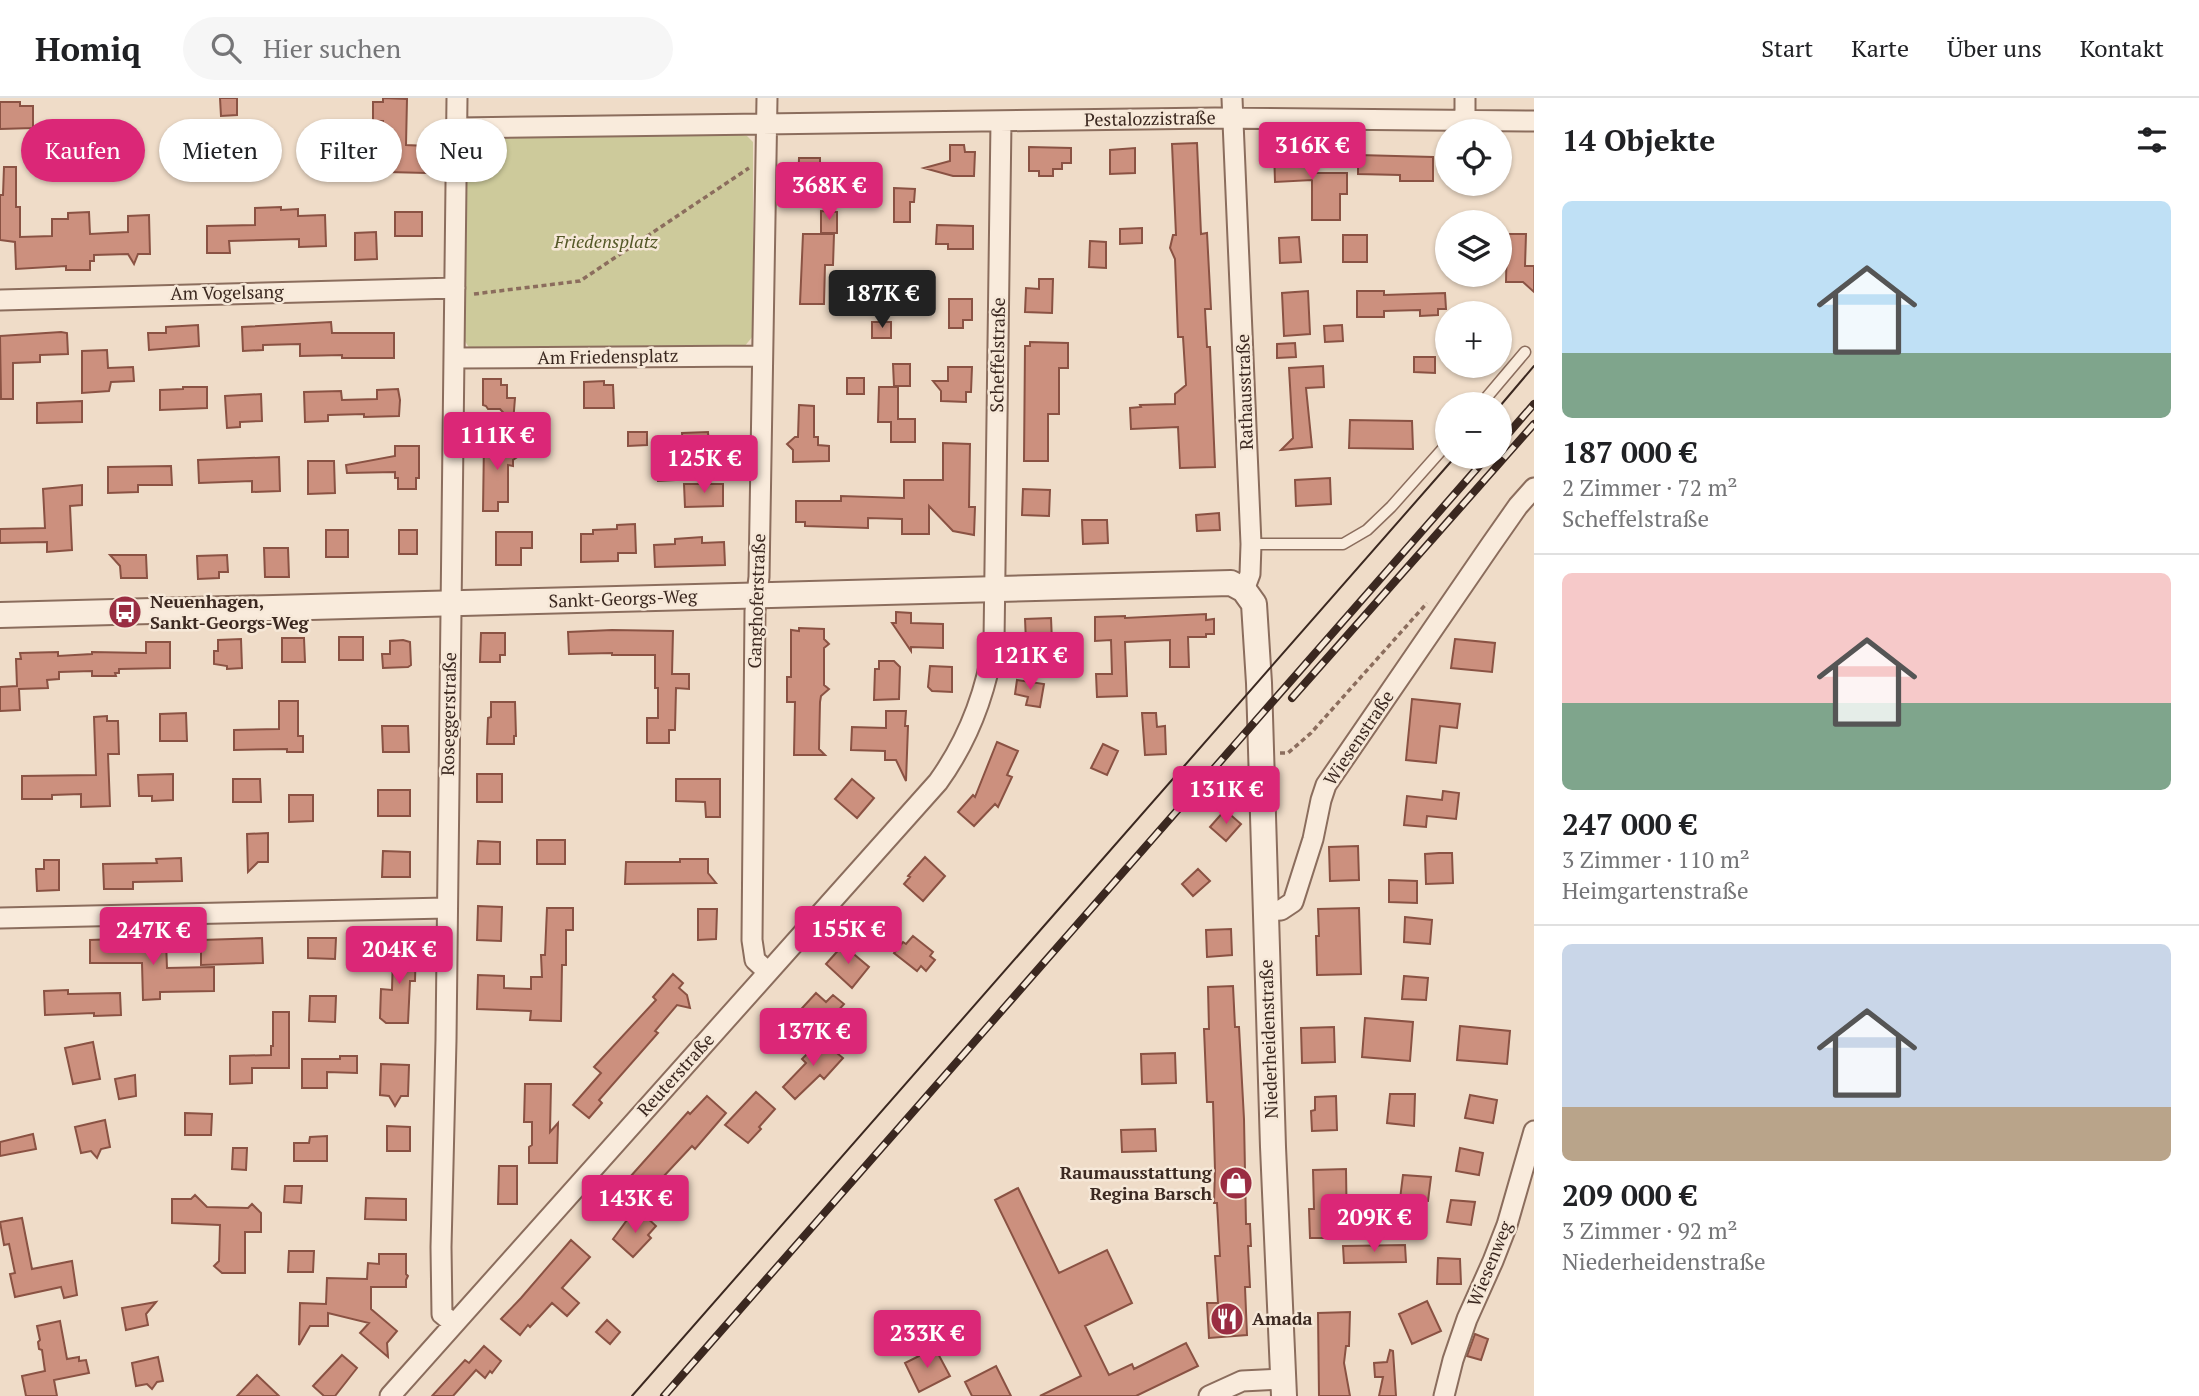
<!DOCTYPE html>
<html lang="de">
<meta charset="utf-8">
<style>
:root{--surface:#fff;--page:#f6f6f6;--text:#202124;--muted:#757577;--line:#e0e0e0;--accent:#db2777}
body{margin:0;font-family:"PT Serif",serif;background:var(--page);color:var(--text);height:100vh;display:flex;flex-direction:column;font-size:26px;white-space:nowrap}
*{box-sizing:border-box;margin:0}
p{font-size:23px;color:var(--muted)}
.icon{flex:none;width:38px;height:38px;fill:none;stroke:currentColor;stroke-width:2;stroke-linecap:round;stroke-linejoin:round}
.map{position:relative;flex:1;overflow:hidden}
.details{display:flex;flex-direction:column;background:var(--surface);width:665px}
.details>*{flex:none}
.banner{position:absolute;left:21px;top:21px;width:665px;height:63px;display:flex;gap:14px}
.tools{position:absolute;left:1435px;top:21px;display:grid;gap:14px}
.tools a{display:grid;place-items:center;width:77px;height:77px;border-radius:50%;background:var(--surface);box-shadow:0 2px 5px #0004;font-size:35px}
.price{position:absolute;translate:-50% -60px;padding:0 16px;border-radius:7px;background:var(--accent);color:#fff;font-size:23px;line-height:46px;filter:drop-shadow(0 2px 4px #0008)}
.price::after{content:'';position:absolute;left:50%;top:42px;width:21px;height:16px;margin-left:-10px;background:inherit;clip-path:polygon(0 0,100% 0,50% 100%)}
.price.active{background:#222;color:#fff}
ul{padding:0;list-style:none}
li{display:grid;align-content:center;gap:14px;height:371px;padding:0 28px}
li+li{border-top:2px solid var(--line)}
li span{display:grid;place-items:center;height:217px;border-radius:10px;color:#555}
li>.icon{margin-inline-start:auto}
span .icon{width:126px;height:126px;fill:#fffc;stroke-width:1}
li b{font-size:30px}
h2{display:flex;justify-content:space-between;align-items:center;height:84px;padding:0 28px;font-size:30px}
.pill{padding:0 24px;border-radius:32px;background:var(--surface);box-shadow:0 2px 5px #0004;font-size:24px;line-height:63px}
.pill.active{background:var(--accent);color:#fff}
header{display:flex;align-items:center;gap:42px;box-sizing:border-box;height:98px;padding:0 35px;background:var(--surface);border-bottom:2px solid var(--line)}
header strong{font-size:33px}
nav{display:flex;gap:38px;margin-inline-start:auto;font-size:24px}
.search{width:490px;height:63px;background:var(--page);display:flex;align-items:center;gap:18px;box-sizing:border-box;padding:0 24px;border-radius:38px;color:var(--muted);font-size:26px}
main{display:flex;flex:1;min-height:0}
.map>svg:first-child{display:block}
</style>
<header>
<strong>Homiq</strong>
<div class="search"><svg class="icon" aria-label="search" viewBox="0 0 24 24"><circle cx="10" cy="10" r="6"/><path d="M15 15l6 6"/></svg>Hier suchen</div>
<nav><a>Start</a><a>Karte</a><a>Über uns</a><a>Kontakt</a></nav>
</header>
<main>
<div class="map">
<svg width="1534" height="1298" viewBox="0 0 1534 1298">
<rect width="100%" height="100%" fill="#efdcc8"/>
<path fill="#cdca9b" d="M732 35 747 38 753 44V238L744 249 470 251 459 234 466 36Z"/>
<path fill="#cc907e" stroke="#8a5243" stroke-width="2" d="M220 0H237V17L221 18Z
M383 0 407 1 406 47 427 48V75L387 74V49L382 48 383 23H373V4H383Z
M0 4H20V8H33V30L0 31Z
M212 32 213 59 187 60 186 47 176 48V33Z
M95 44 96 67 66 68V64H60V45Z
M1197 45 1201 136 1207 135 1211 211H1205L1207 249H1210L1215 369 1180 370 1178 329 1131 331 1130 310 1141 309 1140 307 1175 306V296L1186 287 1183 239H1178L1175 161 1170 150 1173 137H1176L1172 46Z
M950 47H964L965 54H975L974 78H953L924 70 950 63Z
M1029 49 1071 50V65H1062V71H1053V78H1039V73H1029Z
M1135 50V75L1110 76V52Z
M1311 50 1312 75H1347V96H1340V122H1312V82L1275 84 1274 52Z
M1358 57 1433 59V83H1400V77L1358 76Z
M799 60H820V67H824V94H798Z
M4 69H16V109H20V139L52 138V121H68V115L89 114 90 136 128 134V118L149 117 150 156H138L134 166 128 156 94 157V163H90V172H66V168L16 171 15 144 0 142V97H3Z
M894 90 915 91 914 104H910V124H894Z
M281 109V112L298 111V118L325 117 326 148 299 149V141L229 143 230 155H207V128L255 127V110Z
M821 113 837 114V135H821Z
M395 114H422V138H395Z
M937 127 973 128V151H948V146H936Z
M1142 130V145L1120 146V131Z
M376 134 377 161 355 162V135Z
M803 136H834L833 167H825L824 206H800Z
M1507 136H1526L1525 168H1534V194L1523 184H1506Z
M1343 137H1367V164H1343Z
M1299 139 1301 164 1280 165 1279 140Z
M1090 143 1106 144V170L1089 169Z
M1039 181H1053L1052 215 1025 214 1026 190 1039 191Z
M1308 193 1310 236 1284 238 1282 195Z
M1357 193H1384V197L1445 195 1446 211H1438V217L1420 218V212L1384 213V219H1357Z
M949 201H972V222H963V230H949Z
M331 224 332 235H394V260H342V257L300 258V246L263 247V252L243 253 242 229Z
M872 224H891V240H872Z
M198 227 199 248 149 252 148 235H166V229Z
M1342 227 1343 243 1325 244 1324 228Z
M61 234 67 235 68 256 40 257V264L13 265V301H1L0 238Z
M1030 244 1068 245V270H1059V316H1048V363H1024L1025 248H1030Z
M1295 245 1296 259 1277 260V246Z
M107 252 108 270 133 269 134 283 111 284 109 293 82 295V253Z
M1414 259H1435V275L1414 274Z
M893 266H910V288H894Z
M1323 268 1324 289 1306 290 1312 349 1281 352 1293 340 1289 270Z
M948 269H972L971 294H966V304L941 303V293L933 283H948Z
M847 280H864V296H847Z
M483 281H501V287H507V300H515L513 325 500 311H488L486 308 483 307Z
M604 283V287H613L614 310H584V284Z
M183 289H207V310L160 312V292L183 291Z
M879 289H898V321H915V344H891V324H878Z
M398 291 400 302 399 318 364 319V316L328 317V323L305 324 304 294 341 293 342 302 377 301V292Z
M261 296 262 323 240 324V329L227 330 225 298Z
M82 303V324L37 325V305Z
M799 307 814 308V339H818V347L829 348V363L793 364V352L787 346 795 339H798Z
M1350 322 1412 323 1413 351 1349 350Z
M628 334H647V347L628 348Z
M708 334 709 349H683L682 335Z
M484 343H513V349L523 355 513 362V368L508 367V404H498V413H483Z
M943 345 970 346 969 409H975L974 437 953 433 929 408V436H902V421L868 420V430L805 428V424H796V403H841V398L904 400V382H943Z
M395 348H419V380H416V391H398V380H395V374L347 375 346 367 395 358Z
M279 359 280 393 252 394V383L199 385 198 362Z
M675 361V382L658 383 657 362Z
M308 363H334L335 395 308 396Z
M171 368 172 387H138V394L108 395V369Z
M1330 380 1331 406 1296 408 1295 382Z
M684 386H723V408L685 409Z
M82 387V407L70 408 72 452 47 454V444L0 445V431L45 430 43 391Z
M1023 391 1050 392 1049 418 1022 417Z
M1219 415 1220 432 1197 433 1196 417Z
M1082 422H1107L1108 445 1083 446Z
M635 426 636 455H618V463L581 464V436H593V432L617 431V427Z
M326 432H348V459H326Z
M399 432H417V456H399Z
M496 434H532V450H521V467H496Z
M702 439V445L724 444 725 467 655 469 654 447 675 446V441Z
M264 450H288L289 479H265Z
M110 457H146L147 480H121L120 468Z
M227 457 228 474H219V480L198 481 197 458Z
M896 514 911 515V525L943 526V550L911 549V553L892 525H896Z
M1206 516V522L1214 521V536H1206V539H1188L1189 569H1170V542L1125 544 1127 598 1097 599 1096 576H1112L1111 542 1095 543V519L1125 518V520Z
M1051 520 1052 543 1026 544 1025 521Z
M799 530 824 531V541L829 546 824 550V587L829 591 821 598 820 604 819 651 825 657H794L795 604H787V579H791V532L799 533Z
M612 532 673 533 672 576H689V591L676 590 675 632H669V645H647V620H658V590H655V557H612V555L569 556 568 534Z
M481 535H505V557H500V564H480Z
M339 539H363V562H339Z
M282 540H304L305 564H282Z
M241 541 242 570 227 571V568L214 566V553H218V542Z
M1455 541 1495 545 1492 574 1451 570Z
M403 542 410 544 411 567 408 569 383 570 382 556H390V543Z
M146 544H170V570L119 571V575H115L116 578H92V573L59 574V581L47 582 48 590 19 591 20 612 0 613V589L17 588 16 561H21L20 555 58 554V558L92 556V554L146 555Z
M879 563H894L900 569 899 601 874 602 875 571H879Z
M930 568 952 569V594L932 593 928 589Z
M1017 582 1044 586 1040 609 1026 607 1028 599 1015 596Z
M1412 601 1460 606 1457 630 1440 628 1436 665 1406 662Z
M279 603H298V638H303V654H287V651L234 652V632L279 631Z
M491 604H515L516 638H514V646H487L488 620 491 619Z
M886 613H906L905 628H908L906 683 896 662H885V653L851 652 852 629 886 630Z
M186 615 187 643H160V616Z
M1142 615H1156L1157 629 1165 628 1166 656 1145 657Z
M107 618V623H118L119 656H108L110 708 81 709V696L52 697V701H22V678L96 677 94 619Z
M382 628H408L409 654H383Z
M997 644 1018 653 1007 677 1012 679 998 709 995 706 974 728 958 714 973 697 975 699Z
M1103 646 1118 653 1107 677 1091 670Z
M173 676V702L152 703V698H139L138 677Z
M477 676H502V704H477Z
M233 681H260L261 704H233Z
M676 681H720V719H706L705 704 676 703Z
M852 681 874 700 857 720 835 701Z
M378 692H410V718H378Z
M1443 693 1459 695 1456 721 1427 718 1426 729 1404 727 1407 698 1442 702Z
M289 697H313V723L289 724Z
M1225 712 1241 726 1226 743 1210 729Z
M268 735V764H258L248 774 247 736Z
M537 742H565V766H537Z
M478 743 500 744V766H477Z
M1358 748 1359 782 1330 783 1329 749Z
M383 753 410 754V779H382Z
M1439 755H1452L1453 785 1426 786 1425 756Z
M925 759 945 778 923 803 904 786 910 779 908 778Z
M181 760 182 783 133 784V791H104L103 766 157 765 156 761Z
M680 761H708V775L716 785 625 786 626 764H680Z
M44 762H59V792L37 793 36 771H44Z
M1198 771 1210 783 1193 798 1182 786Z
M1389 782 1417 783V805L1389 804Z
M478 808 502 809 501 843 477 842Z
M547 810H573V832H566V867H562L561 923 530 922 531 913 477 911 478 877 504 878V890L531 891V879H542L541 857H545Z
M1359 810 1361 876 1317 877 1316 838H1319L1318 811Z
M698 811H717L716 841 698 842Z
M1405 819 1432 822 1430 846 1404 844Z
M1231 831 1232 857 1207 859 1206 832Z
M913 838 933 854 930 858 935 862 926 873 921 868 917 873 894 855 903 844 906 846Z
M262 840 263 865 201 867V842Z
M308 840H336L335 861 308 860Z
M116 841V844L166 843 167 870 214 869V893L160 894V901L143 902 142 865H90V842Z
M398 845 416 846 415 883H410L408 925H386L380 920 381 891 392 892 393 856H398Z
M843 847 869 869 852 890 826 866Z
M673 876 683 885 679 890 687 897 690 910 677 907 655 933 658 935 599 1002 602 1005 589 1020 573 1007 601 975 594 969 656 902 653 899Z
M1404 878 1428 880 1426 902 1402 901Z
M1233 888 1235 929H1239L1244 1021 1246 1126H1250L1251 1148H1248L1250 1189H1245L1247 1237 1209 1240 1207 1205H1218L1215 1158H1220L1217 1105H1214L1215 1072 1213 1004H1207L1204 931H1209L1208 889Z
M68 892V896L120 895 121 917 94 918V915L45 917 44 893Z
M816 895 826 904 833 897 844 906 815 939 793 920Z
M310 898H336L335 924 309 923Z
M273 914H289V970H252V985L230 986V958L271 957V948H273Z
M1365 920 1413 924 1410 963 1362 959Z
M1460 928 1510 933 1507 966 1457 962Z
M1334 929 1335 964 1302 965 1301 930Z
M821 942 843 960 824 981 820 977 795 1001 783 989 806 965 802 961Z
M93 944 100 981 73 986 65 950Z
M1175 955 1176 985 1142 986 1141 956Z
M340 958H357V975L327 974V990H302V961H340Z
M381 966 409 967 408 998H401L395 1008 389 998 380 997Z
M135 977 136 998 119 1001 115 981Z
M525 986H551L550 1034 558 1025 557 1065H529V1049L532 1047V1024H524Z
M756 994 775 1011 759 1029 761 1031 748 1045 725 1027Z
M1390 996H1415L1414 1028 1387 1025Z
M1470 997 1497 1002 1493 1025 1465 1020Z
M707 998 726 1015 695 1051 692 1048 648 1095 630 1079 688 1014 690 1016Z
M1336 998 1337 1032 1312 1033 1311 1013 1315 1012V999Z
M185 1015 212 1016 211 1037H185Z
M105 1022 110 1049 101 1051 97 1060 91 1053 81 1055 75 1029Z
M387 1028 410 1029V1053H387Z
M1155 1031 1156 1053 1122 1054 1121 1032Z
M33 1036 36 1051 0 1058V1044Z
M327 1038V1063H294V1045H309L310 1039Z
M233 1050H247L246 1072 232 1071Z
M1460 1050 1483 1055 1479 1077 1456 1073Z
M499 1068H517V1106H498Z
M1346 1071 1347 1140H1310L1309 1111H1314L1313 1072Z
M1403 1077 1431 1079 1428 1103 1400 1101Z
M285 1088H302L301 1105 284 1104Z
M1018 1090 1059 1175 1107 1152 1132 1205 1085 1228 1109 1277 1132 1266 1134 1271 1186 1245 1198 1268 1136 1298H1040L1081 1278 995 1102Z
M195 1097 207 1109 248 1110 252 1106 261 1115V1134H245V1175H222L214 1168 219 1163 220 1127 172 1125V1101H191Z
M366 1100 406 1101V1122L365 1121Z
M1451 1102 1475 1104 1471 1127 1447 1124Z
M643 1116 656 1128 648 1137 651 1140 633 1159 613 1141 627 1122 638 1121Z
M22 1120 32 1171 72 1163 77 1197 64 1200 61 1189 15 1199 10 1176 15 1175 9 1146 4 1147 0 1124Z
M571 1142 590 1159 562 1190 579 1205 567 1218 552 1205 530 1229 528 1227 520 1237 501 1221 521 1200Z
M1405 1147 1406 1164 1344 1165 1343 1148Z
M289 1153H314L313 1174H288Z
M379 1156H406V1176L408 1178 406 1182V1189H371V1211L397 1233 387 1245 388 1259 360 1235 369 1225 328 1215V1228H310L299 1247 300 1205 326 1206 327 1180 367 1181 368 1165 379 1166Z
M1438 1160 1460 1161 1461 1186H1437Z
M1427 1203 1441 1233 1412 1246 1399 1216Z
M156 1204 146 1216 148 1227 126 1232 122 1210Z
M1350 1214 1349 1248H1346L1344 1265 1350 1298H1319L1318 1215Z
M607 1222 620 1234 610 1246 596 1234Z
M60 1223 67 1261 79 1259V1263L86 1262 89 1275 54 1282 57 1298H26L22 1278 45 1273 42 1252 39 1251 38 1244 40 1242 37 1228Z
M1475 1236 1488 1241 1481 1262 1467 1258Z
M484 1248 501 1263 492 1275 490 1273 485 1280 476 1272 453 1298H432L465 1262 469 1265Z
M935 1250 950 1278 919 1294 905 1265Z
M1390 1252 1393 1253 1396 1298H1379L1383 1279H1375L1374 1265 1387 1264Z
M342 1257 357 1270 335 1298H324L313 1288Z
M158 1259 163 1283 157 1284 152 1291 147 1286 136 1288 132 1265Z
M996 1268 1011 1298H972L965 1284Z
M257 1277 279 1298H237Z"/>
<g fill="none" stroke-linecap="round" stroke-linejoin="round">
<defs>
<path id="service" d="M1481 306 1525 254
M1251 446H1343L1367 432 1391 409 1447 346"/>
<path id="minor" d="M767 0 759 479 755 513 752 842 755 862 768 874
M1232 0 1251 446 1250 476 1244 492
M1465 21V0
M457 30 1215 20 1534 23
M0 202 455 190
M455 260 762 258
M1265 813 1281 812 1293 804 1313 741 1321 702 1326 687 1490 448 1518 408 1534 390
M0 820 446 810
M454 1226 442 1216 441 1149 446 942 457 0
M390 1298 938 684C969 641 986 595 994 543L1001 23
M1209 1298 1242 1283 1283 1281
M1444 1298 1453 1262 1467 1221 1493 1163 1507 1127 1534 1033"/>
<path id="tertiary" d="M0 517 1231 485 1244 492 1254 506 1259 585 1273 1049 1284 1298"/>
</defs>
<use href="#service" stroke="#8b6d5d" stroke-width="13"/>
<use href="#minor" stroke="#8b6d5d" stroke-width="23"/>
<use href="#tertiary" stroke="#8b6d5d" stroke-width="28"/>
<path stroke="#8b6d5d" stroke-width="3.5" stroke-dasharray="5 3.5" stroke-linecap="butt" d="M474 196 580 183 749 70
M1280 655H1288L1311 635 1427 505"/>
<use href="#service" stroke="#f9ebdc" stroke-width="10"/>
<use href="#minor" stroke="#f9ebdc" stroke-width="19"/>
<use href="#tertiary" stroke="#f9ebdc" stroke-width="24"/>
<path stroke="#3b2820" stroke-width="2" d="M1500 308 1534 268
M632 1298 1455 359"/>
<defs>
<path id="rail" d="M1500 345 1534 306
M1292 600 1534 326
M664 1298 1487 359"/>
</defs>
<use href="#rail" stroke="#3b2820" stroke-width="8"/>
<use href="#rail" stroke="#f6e8d8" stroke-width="5" stroke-dasharray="16" stroke-linecap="butt"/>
</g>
<defs>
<symbol id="bus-disc" viewBox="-11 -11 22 22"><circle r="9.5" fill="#9a2d42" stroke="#f6e8d8"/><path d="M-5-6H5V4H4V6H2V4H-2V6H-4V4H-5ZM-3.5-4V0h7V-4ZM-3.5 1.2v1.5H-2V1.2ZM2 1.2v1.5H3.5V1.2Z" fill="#fff"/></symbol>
<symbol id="shop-disc" viewBox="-11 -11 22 22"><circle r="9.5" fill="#9a2d42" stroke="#f6e8d8"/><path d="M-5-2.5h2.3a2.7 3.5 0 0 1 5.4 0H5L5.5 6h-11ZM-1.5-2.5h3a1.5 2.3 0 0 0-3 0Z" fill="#fff"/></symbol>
<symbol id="restaurant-disc" viewBox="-11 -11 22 22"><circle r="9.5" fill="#9a2d42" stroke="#f6e8d8"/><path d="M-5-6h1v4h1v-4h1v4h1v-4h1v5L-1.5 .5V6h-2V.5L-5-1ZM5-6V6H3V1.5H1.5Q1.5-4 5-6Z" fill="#fff"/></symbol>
</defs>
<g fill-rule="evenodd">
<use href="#bus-disc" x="106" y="495" width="38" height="38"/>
<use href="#shop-disc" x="1217" y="1066" width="38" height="38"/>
<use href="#restaurant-disc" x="1208" y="1202" width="38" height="38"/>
</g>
<g text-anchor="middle" stroke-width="5" stroke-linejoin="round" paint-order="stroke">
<g font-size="18" fill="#3b2820" stroke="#f6e8d8">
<text transform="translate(1150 21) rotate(-1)" y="6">Pestalozzistraße</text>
<text transform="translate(227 195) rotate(-1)" y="6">Am Vogelsang</text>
<text transform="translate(998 257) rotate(-89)" y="6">Scheffelstraße</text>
<text transform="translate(608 259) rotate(-1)" y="6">Am Friedensplatz</text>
<text transform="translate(1245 294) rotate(-92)" y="6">Rathausstraße</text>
<text transform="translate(623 501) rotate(-2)" y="6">Sankt-Georgs-Weg</text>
<text transform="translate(757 503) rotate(-88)" y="6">Ganghoferstraße</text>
<text transform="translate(449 616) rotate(-89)" y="6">Roseggerstraße</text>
<text transform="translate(1359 640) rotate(-56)" y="6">Wiesenstraße</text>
<text transform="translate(1269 941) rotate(-92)" y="6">Niederheidenstraße</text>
<text transform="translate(676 977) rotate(-48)" y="6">Reuterstraße</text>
<text transform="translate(1490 1166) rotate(-68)" y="6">Wiesenweg</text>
</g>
<g font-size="18" font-style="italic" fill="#545827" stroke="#f6e8d8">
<text x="606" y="150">Friedensplatz</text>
</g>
<g font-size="18" font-weight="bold" fill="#3b2820" stroke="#f6e8d8" text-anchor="start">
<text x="150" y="510">Neuenhagen,<tspan x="150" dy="21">Sankt-Georgs-Weg</tspan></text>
<text x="1212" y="1081" text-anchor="end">Raumausstattung<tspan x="1212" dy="21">Regina Barsch</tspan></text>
<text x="1252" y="1227">Amada</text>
</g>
</g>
</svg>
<div class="tools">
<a><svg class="icon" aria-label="locate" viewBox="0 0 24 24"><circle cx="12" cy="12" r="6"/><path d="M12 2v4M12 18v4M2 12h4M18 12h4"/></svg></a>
<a><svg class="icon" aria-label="layers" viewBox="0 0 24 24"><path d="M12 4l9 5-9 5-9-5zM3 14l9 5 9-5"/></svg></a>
<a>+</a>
<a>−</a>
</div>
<b class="price" style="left:1312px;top:84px">316K €</b>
<b class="price" style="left:829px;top:124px">368K €</b>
<b class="price active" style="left:882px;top:232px">187K €</b>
<b class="price" style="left:497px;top:374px">111K €</b>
<b class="price" style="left:704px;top:397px">125K €</b>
<b class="price" style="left:1030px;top:594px">121K €</b>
<b class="price" style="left:1226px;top:728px">131K €</b>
<b class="price" style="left:848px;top:868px">155K €</b>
<b class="price" style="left:153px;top:869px">247K €</b>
<b class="price" style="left:399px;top:888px">204K €</b>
<b class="price" style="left:813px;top:970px">137K €</b>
<b class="price" style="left:635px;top:1137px">143K €</b>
<b class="price" style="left:1374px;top:1156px">209K €</b>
<b class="price" style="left:927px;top:1272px">233K €</b>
<div class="banner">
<a class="pill active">Kaufen</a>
<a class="pill">Mieten</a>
<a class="pill">Filter</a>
<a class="pill">Neu</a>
</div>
</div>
<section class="details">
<h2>14 Objekte<svg class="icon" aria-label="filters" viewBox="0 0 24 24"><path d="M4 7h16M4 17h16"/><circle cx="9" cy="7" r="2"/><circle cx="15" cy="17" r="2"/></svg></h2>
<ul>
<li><span style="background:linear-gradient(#bfe0f5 70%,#7fa58c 0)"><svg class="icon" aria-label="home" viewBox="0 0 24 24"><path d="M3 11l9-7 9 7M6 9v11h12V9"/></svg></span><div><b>187 000 €</b><p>2 Zimmer · 72 m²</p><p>Scheffelstraße</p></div></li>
<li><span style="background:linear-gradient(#f6c9c9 60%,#7fa58c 0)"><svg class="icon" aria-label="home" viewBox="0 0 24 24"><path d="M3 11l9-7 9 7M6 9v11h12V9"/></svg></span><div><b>247 000 €</b><p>3 Zimmer · 110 m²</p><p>Heimgartenstraße</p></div></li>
<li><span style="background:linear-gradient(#c9d6e8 75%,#b9a48a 0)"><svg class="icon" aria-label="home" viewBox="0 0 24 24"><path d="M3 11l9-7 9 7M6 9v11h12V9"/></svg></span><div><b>209 000 €</b><p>3 Zimmer · 92 m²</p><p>Niederheidenstraße</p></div></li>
</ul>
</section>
</main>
